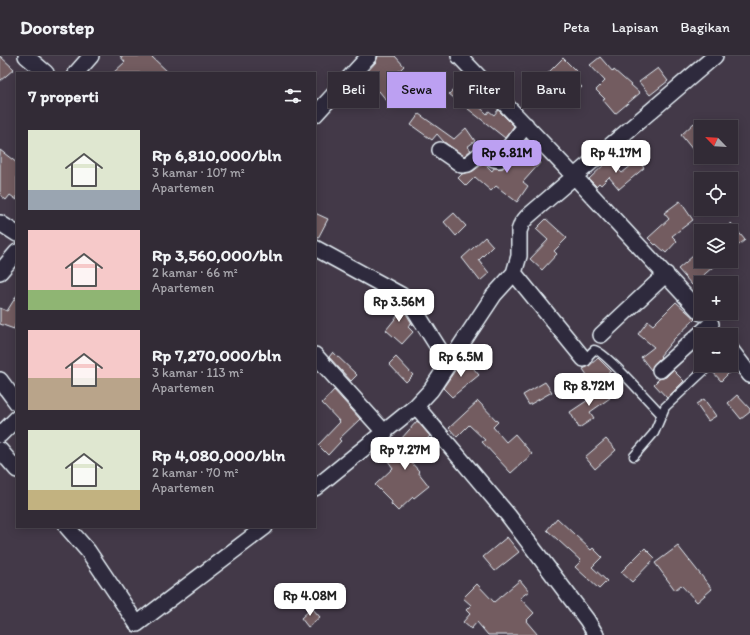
<!DOCTYPE html>
<html lang="id">
<meta charset="utf-8">
<style>
:root{--surface:#322b36;--page:#3d3742;--text:#f1f3f6;--muted:#a8a7ad;--line:#4d4751;--accent:#bca0f2}
body{margin:0;font-family:Itim,sans-serif;background:var(--page);color:var(--text);height:100vh;display:flex;flex-direction:column;font-size:15px;white-space:nowrap}
*{box-sizing:border-box;margin:0}
p{font-size:13px;color:var(--muted)}
.icon{flex:none;width:22px;height:22px;fill:none;stroke:currentColor;stroke-width:2;stroke-linecap:round;stroke-linejoin:round}
.map{position:relative;flex:1;overflow:hidden}
.drawer{position:absolute;left:16px;top:16px;width:300px;height:456px;display:flex;flex-direction:column;background:var(--surface);border-radius:0px;box-shadow:0 2px 10px #0003,0 0 0 1px var(--line)}
.drawer>*{flex:none}
.banner{position:absolute;left:328px;top:16px;width:362px;height:36px;display:flex;gap:8px}
.needle{width:26px;rotate:295deg}
.controls{position:absolute;left:694px;top:64px;display:grid;gap:8px}
.controls a{display:grid;place-items:center;width:44px;height:44px;border-radius:0px;background:var(--surface);box-shadow:0 2px 10px #0003,0 0 0 1px var(--line);font-size:20px}
.price{position:absolute;translate:-50% -34px;padding:0 9px;border-radius:8px;background:#fff;color:#222;font-size:13px;line-height:26px;filter:drop-shadow(0 1px 2px #0008)}
.price::after{content:'';position:absolute;left:50%;top:24px;width:12px;height:9px;margin-left:-6px;background:inherit;clip-path:polygon(0 0,100% 0,50% 100%)}
.price.current{background:var(--accent);color:#111}
ul{padding:0;list-style:none}
li{display:flex;align-items:center;gap:12px;height:100px;padding:0 12px}
li span{display:grid;place-items:center;flex:none;width:112px;height:80px;border-radius:0px;color:#555}
li>.icon{margin-inline-start:auto}
span .icon{width:48px;height:48px;fill:#fffc;stroke-width:1}
li b{font-size:17px}
h2{display:flex;justify-content:space-between;align-items:center;height:48px;padding:0 12px;font-size:17px}
.chip{padding:0 14px;border-radius:0px;background:var(--surface);box-shadow:0 2px 10px #0003,0 0 0 1px var(--line);font-size:14px;line-height:36px}
.chip.current{background:var(--accent);color:#111}
header{display:flex;align-items:center;gap:24px;box-sizing:border-box;height:56px;padding:0 20px;background:var(--surface);border-bottom:1px solid var(--line)}
header strong{font-size:19px}
nav{display:flex;gap:22px;margin-inline-start:auto;font-size:14px}
.map>svg:first-child{display:block}
</style>
<header>
<strong>Doorstep</strong>
<nav><a>Peta</a><a>Lapisan</a><a>Bagikan</a></nav>
</header>
<div class="map">
<svg width="750" height="579" viewBox="0 0 750 579">
<rect width="100%" height="100%" fill="#433948"/>
<filter id="ink" filterUnits="userSpaceOnUse"><feTurbulence type="fractalNoise" baseFrequency=".025" numOctaves="2"/><feDisplacementMap in="SourceGraphic" scale="8" xChannelSelector="R" yChannelSelector="G"/><feConvolveMatrix kernelMatrix="1 2 1 2 8 2 1 2 1" color-interpolation-filters="sRGB"/></filter>
<g filter="url(#ink)">
<path fill="#735c61" stroke="#e8f1f8" d="M0 0 14 13 0 25Z
M120 0H151L169 17H113L125 6Z
M378 0H395L404 10 392 22 401 31 387 45 379 35 364 50 357 43 355 45 348 37 376 6Z
M600 1 613 16 614 14 640 37 615 58 603 44 605 43 596 34 605 25 590 9Z
M563 2 579 18 574 24 582 31 571 42 546 19Z
M658 12 668 25 650 39 639 26Z
M465 23 473 31 466 38 487 58 489 55 494 59 498 54 514 70 505 82 449 38Z
M419 58 454 83 466 72 475 85 467 91 471 94 464 100 444 86 437 78 432 84 411 69Z
M694 67 701 74V104L681 79Z
M526 83 531 88 526 94 540 107 523 126 528 130 517 146 496 130 491 135 475 121 466 130 458 122 462 118 473 115 484 107 492 115 494 112H503Z
M0 94 17 107V144L10 139 6 144 0 139Z
M609 104 622 117 638 104 644 112 619 133 609 121 601 129 599 127 596 130 589 123Z
M680 145 693 164 672 180 677 185 666 197 656 188 655 189 648 182 669 163 664 157Z
M315 157 328 163 317 184 315 183Z
M454 157 466 170 456 180 444 166Z
M546 163 567 182 554 195 557 198 542 214 530 203 548 184 536 173Z
M731 167 745 184 731 195Z
M485 181 493 190 479 204 489 217 480 225 462 202Z
M701 193V205H720L692 229 678 213Z
M17 239V262L14 273 0 268V252L7 255Z
M385 241 402 251 413 269 410 267 408 271 413 276 402 288 386 274 399 258 382 243Z
M676 246 695 263 674 283 660 300 661 301 654 308 651 314 641 301 654 291 638 278 648 265 653 269Z
M333 296 357 319 351 325 329 301Z
M396 301 413 319 406 326 389 308Z
M465 302 479 319 452 341 443 332 458 310Z
M598 302 611 315 593 328 583 313 589 310Z
M715 309H731L734 312 721 325 712 315Z
M673 314 684 325 667 342 654 328 659 323 666 321Z
M545 326 552 336 529 349 523 339Z
M603 331 610 342 590 356 594 362 579 372 570 356 588 344 587 342Z
M334 334 360 363 339 383 341 385 328 399 318 389 340 366 322 347Z
M737 339 750 353V356L741 363 728 347Z
M704 343 716 360 708 365 696 348Z
M478 345 498 366 493 371 506 386 515 378 532 398 511 417 482 386 485 384 469 369 457 381 449 372Z
M417 365 430 380 408 403 419 415 418 416 429 430 414 442 413 441 398 455 391 448 392 446 375 429 393 412 388 405 407 389 401 383Z
M606 383 616 394 595 413 585 401Z
M557 462 591 494 593 492 602 501 592 511 607 525 599 533 575 511 581 505 547 474Z
M507 481 519 496 495 515 483 501Z
M678 490 712 533 697 546 681 529 675 534 655 507Z
M645 492 655 502 632 526 621 516Z
M520 524 529 535 520 542 534 557 526 565 538 579H488L477 566 471 573 463 566 470 558 466 554 471 549 463 542 477 528 494 546Z
M312 552 320 561 308 571 301 562Z"/>
<g fill="none" stroke-linecap="round" stroke-linejoin="round">
<defs>
<path id="lane" d="M583 305 594 294C603 293 652 349 662 359
M634 400 654 377 665 351 710 309"/>
<path id="street" d="M26 0 46 17
M459 0 574 120 701 257
M76 17 91 0
M315 59 369 0
M440 94 462 109 468 108 483 96 494 103 499 104 526 69
M0 167 17 178
M315 192 401 239 409 245 448 307
M0 216 17 196
M514 217 584 303
M601 279 666 218
M731 294 750 319
M315 299 385 377
M660 314 711 268
M0 324 17 347
M416 350 431 334 494 239 514 217 519 200V175L522 167 527 161 715 0
M0 379 17 362
M0 394 17 414
M315 432 416 350 508 459 587 564 596 579
M67 471 88 495 137 568 265 471"/>
</defs>
<use href="#lane" stroke="#e8f1f8" stroke-width="11"/>
<use href="#street" stroke="#e8f1f8" stroke-width="18"/>
<use href="#lane" stroke="#2f2a3d" stroke-width="8"/>
<use href="#street" stroke="#2f2a3d" stroke-width="15"/>
</g>
</g>
</svg>
<div class="controls">
<a><svg class="needle" viewBox="-14 -14 28 28"><path d="M0-13l5 13h-10z" fill="#e53935"/><path d="M0 13l5-13h-10z" fill="#a8a7ad"/></svg></a>
<a><svg class="icon" aria-label="locate" viewBox="0 0 24 24"><circle cx="12" cy="12" r="6"/><path d="M12 2v4M12 18v4M2 12h4M18 12h4"/></svg></a>
<a><svg class="icon" aria-label="layers" viewBox="0 0 24 24"><path d="M12 4l9 5-9 5-9-5zM3 14l9 5 9-5"/></svg></a>
<a>+</a>
<a>−</a>
</div>
<b class="price current" style="left:507px;top:118px">Rp 6.81M</b>
<b class="price" style="left:616px;top:118px">Rp 4.17M</b>
<b class="price" style="left:399px;top:267px">Rp 3.56M</b>
<b class="price" style="left:461px;top:322px">Rp 6.5M</b>
<b class="price" style="left:589px;top:351px">Rp 8.72M</b>
<b class="price" style="left:405px;top:415px">Rp 7.27M</b>
<b class="price" style="left:310px;top:561px">Rp 4.08M</b>
<div class="banner">
<a class="chip">Beli</a>
<a class="chip current">Sewa</a>
<a class="chip">Filter</a>
<a class="chip">Baru</a>
</div>
<section class="drawer">
<h2>7 properti<svg class="icon" aria-label="filters" viewBox="0 0 24 24"><path d="M4 7h16M4 17h16"/><circle cx="9" cy="7" r="2"/><circle cx="15" cy="17" r="2"/></svg></h2>
<ul>
<li><span style="background:linear-gradient(#dfe7d0 75%,#9aa5b1 0)"><svg class="icon" aria-label="home" viewBox="0 0 24 24"><path d="M3 11l9-7 9 7M6 9v11h12V9"/></svg></span><div><b>Rp 6,810,000/bln</b><p>3 kamar · 107 m²</p><p>Apartemen</p></div></li>
<li><span style="background:linear-gradient(#f6c9c9 75%,#8fb573 0)"><svg class="icon" aria-label="home" viewBox="0 0 24 24"><path d="M3 11l9-7 9 7M6 9v11h12V9"/></svg></span><div><b>Rp 3,560,000/bln</b><p>2 kamar · 66 m²</p><p>Apartemen</p></div></li>
<li><span style="background:linear-gradient(#f6c9c9 60%,#b9a48a 0)"><svg class="icon" aria-label="home" viewBox="0 0 24 24"><path d="M3 11l9-7 9 7M6 9v11h12V9"/></svg></span><div><b>Rp 7,270,000/bln</b><p>3 kamar · 113 m²</p><p>Apartemen</p></div></li>
<li><span style="background:linear-gradient(#dfe7d0 75%,#c2b280 0)"><svg class="icon" aria-label="home" viewBox="0 0 24 24"><path d="M3 11l9-7 9 7M6 9v11h12V9"/></svg></span><div><b>Rp 4,080,000/bln</b><p>2 kamar · 70 m²</p><p>Apartemen</p></div></li>
</ul>
</section>
</div>
